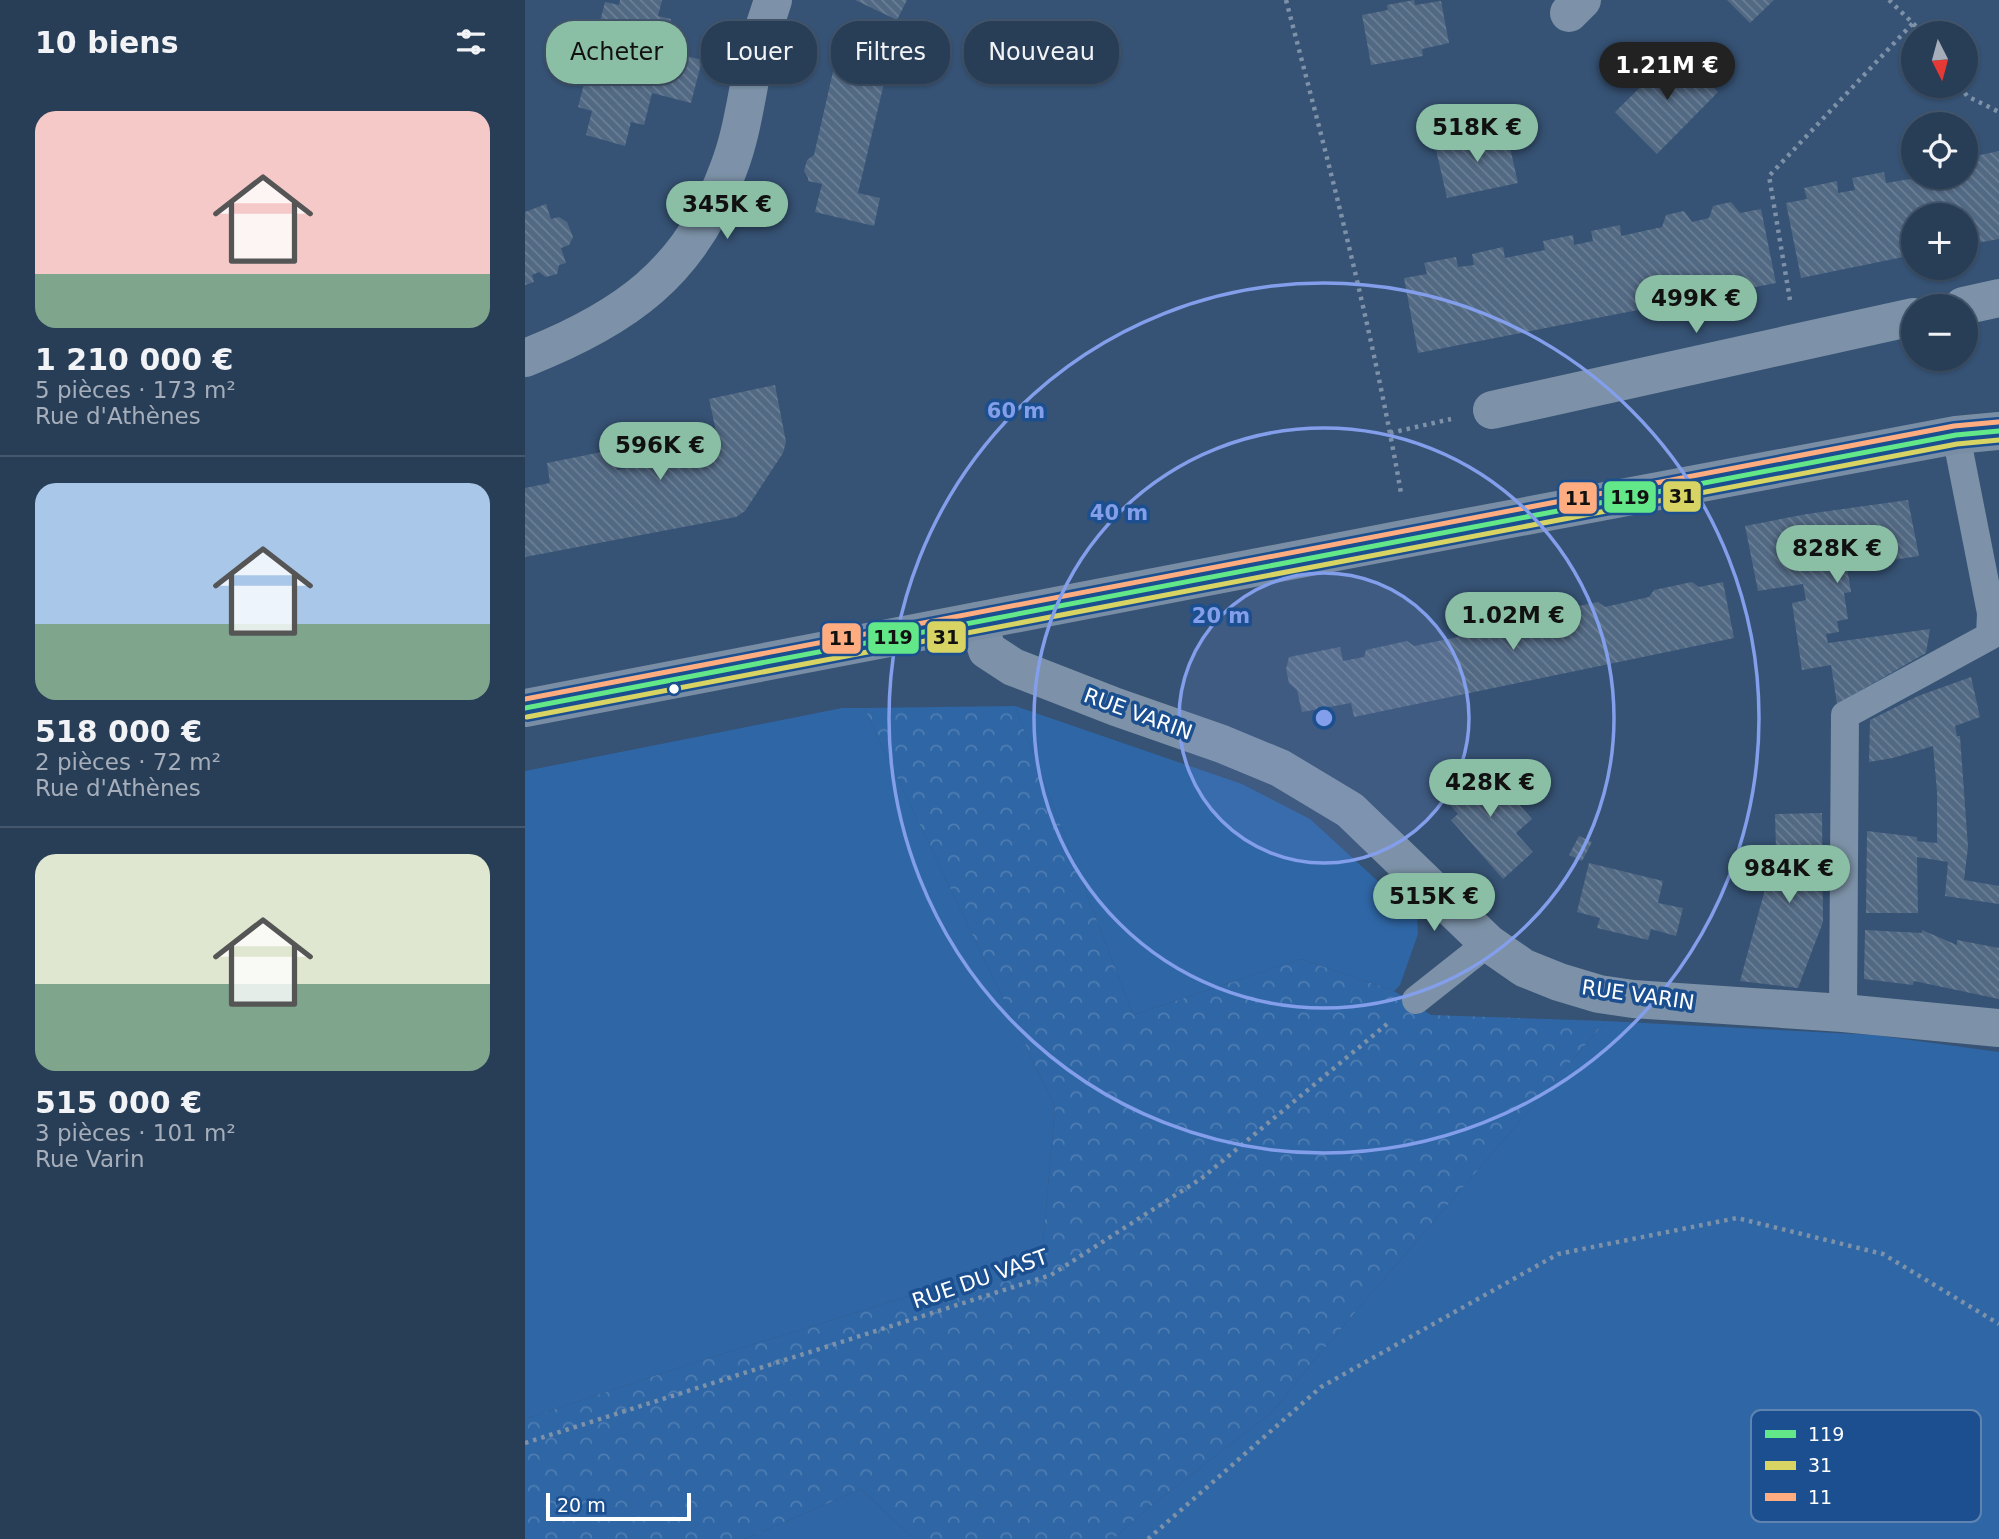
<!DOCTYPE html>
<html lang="fr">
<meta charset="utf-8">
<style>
:root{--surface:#283e57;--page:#30455d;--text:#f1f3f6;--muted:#a5aeba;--line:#44576d;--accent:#8abfa5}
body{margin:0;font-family:"DejaVu Sans",sans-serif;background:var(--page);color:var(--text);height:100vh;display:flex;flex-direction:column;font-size:26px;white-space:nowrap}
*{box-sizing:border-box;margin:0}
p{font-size:23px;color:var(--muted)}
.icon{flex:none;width:38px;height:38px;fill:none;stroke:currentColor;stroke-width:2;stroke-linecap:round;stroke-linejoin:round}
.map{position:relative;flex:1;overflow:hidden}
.details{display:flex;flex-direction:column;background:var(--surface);width:525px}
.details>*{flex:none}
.guide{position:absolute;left:21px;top:21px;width:665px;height:63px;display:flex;gap:14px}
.needle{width:46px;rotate:174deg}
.fabs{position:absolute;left:1376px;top:21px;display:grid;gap:14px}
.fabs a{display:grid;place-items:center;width:77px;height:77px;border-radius:50%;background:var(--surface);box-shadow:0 2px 5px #0004,0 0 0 2px var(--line);font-size:35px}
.scale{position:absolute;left:21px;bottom:18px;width:145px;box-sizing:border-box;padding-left:7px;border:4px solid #fff;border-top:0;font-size:19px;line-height:24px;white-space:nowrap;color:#fff;-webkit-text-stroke:5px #1b4f8f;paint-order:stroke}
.price{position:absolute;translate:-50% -60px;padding:0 16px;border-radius:24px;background:var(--accent);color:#111;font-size:23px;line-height:46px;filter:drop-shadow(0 2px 4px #0008)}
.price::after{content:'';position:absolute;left:50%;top:42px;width:21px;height:16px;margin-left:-10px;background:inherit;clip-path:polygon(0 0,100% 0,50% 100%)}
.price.on{background:#222;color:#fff}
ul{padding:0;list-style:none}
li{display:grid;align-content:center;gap:14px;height:371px;padding:0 35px}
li+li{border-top:2px solid var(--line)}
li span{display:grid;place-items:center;height:217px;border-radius:21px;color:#555}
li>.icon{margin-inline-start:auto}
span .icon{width:126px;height:126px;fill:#fffc;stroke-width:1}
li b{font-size:30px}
h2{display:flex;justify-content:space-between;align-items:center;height:84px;padding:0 35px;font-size:30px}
.chip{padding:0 24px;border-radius:28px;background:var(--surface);box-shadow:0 2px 5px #0004,0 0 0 2px var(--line);font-size:24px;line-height:63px}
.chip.on{background:var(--accent);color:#111}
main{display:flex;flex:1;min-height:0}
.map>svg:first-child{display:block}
</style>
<main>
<section class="details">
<h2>10 biens<svg class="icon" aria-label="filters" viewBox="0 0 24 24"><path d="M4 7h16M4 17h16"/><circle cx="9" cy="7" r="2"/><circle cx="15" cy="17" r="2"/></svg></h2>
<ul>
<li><span style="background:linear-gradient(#f6c9c9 75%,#7fa58c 0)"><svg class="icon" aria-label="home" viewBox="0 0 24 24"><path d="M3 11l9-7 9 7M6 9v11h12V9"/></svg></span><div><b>1 210 000 €</b><p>5 pièces · 173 m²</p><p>Rue d'Athènes</p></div></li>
<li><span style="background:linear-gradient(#a9c7e8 65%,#7fa58c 0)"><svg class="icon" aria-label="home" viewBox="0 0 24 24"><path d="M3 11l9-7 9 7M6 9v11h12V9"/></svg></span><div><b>518 000 €</b><p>2 pièces · 72 m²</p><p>Rue d'Athènes</p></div></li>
<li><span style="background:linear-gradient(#dfe7d0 60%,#7fa58c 0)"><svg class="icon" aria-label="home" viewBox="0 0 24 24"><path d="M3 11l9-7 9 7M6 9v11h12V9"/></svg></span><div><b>515 000 €</b><p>3 pièces · 101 m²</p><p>Rue Varin</p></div></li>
</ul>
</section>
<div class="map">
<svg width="1474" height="1539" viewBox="0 0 1474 1539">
<defs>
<pattern id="forest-crowns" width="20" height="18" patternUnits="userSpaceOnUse" patternTransform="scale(1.75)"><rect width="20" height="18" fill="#2f66a5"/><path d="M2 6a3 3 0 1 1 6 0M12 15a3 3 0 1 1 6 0" fill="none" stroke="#4e7db2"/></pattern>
<pattern id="building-back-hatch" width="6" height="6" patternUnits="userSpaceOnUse" patternTransform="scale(1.75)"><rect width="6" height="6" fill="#526984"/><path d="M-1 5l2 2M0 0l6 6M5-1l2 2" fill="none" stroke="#6c8096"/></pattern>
</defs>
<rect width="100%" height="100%" fill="#365274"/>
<path fill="#2f66a5" d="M490 706 717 784 785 819 892 917 893 934 875 985 869 991 776 959 608 1015Z
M317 708H339L530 1107 517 1255 165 1364 0 1419V771Z
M1081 1021 1349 1035 1474 1052V1539H588L622 1509 748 1411 790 1359Z
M336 1489 389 1539H220Z"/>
<path fill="url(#forest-crowns)" d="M490 706 608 1015 776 959 869 991 906 1015 1081 1021 790 1359 748 1411 622 1509 588 1539H389L336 1489 220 1539H0V1419L165 1364 517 1255 530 1107 339 708Z"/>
<path fill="url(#building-back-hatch)" d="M95 0H137L133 16 146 19 138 50 177 60 166 103 127 93 119 125 106 122 100 146 61 135 67 111 53 107 80 2 94 5Z
M330 0H382L372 20Z
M889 0 890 5 916 1 924 43 897 49 898 56 846 65 837 15 863 10 862 5Z
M1202 0H1249L1225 23Z
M315 41 366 53 369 63 367 74 360 79 333 193 355 198 349 226 290 212 297 184 283 181V178L279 171 282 160 289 155Z
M1152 51 1193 92 1132 154 1090 112Z
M981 130 993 183 922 198 910 145Z
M1474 151V239L1440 245V215H1388V255L1276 278 1261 203 1282 199 1279 188 1312 181 1313 193 1330 190 1327 178 1359 172 1361 183 1397 177H1440V168L1448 166 1446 157Z
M1206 202 1215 213 1236 209 1251 283 893 353 879 278 902 274 899 263 931 257 933 267 949 265 947 254 978 247 980 258 1020 250 1018 241 1048 235 1049 245 1068 241 1066 231 1095 225 1096 236 1137 227 1141 215 1159 211 1167 222 1184 218 1188 206Z
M21 204 26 219 34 217 42 222 48 237 44 245 36 248 41 263 34 265 32 274 21 277 14 272 7 275 9 282 0 285V212Z
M250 385 261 442 258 453 220 511 211 517 0 557V488L25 483 22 463 87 450 92 470 174 454 170 435 191 431 184 399Z
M1383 500 1394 556 1322 567 1326 592 1319 593 1323 619 1312 621 1314 632 1301 634 1303 643 1405 629 1401 653 1312 704 1306 665 1277 670 1267 603 1281 600 1278 584 1233 591 1220 526 1282 514Z
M1167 582 1174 587 1198 582 1209 638 829 717 826 703 777 712 772 690 764 683 761 669 764 657 815 647 818 661 839 657 841 650 882 641 889 646 933 637 937 630 976 622 984 627 1030 617 1035 610 1073 602 1080 607 1124 597 1129 590Z
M1446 677 1455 717 1430 726 1432 736H1435L1443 847 1439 880 1474 886V904L1420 896 1423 862 1392 857 1393 913H1341L1342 831 1392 837V841L1412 843V792L1408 746 1368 758 1344 762 1345 720 1393 696Z
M955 761 1007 819 991 833 1008 852 978 879 926 820 933 814 917 796Z
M1297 813 1298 922 1273 988 1215 981 1251 849 1250 814Z
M1054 836 1067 842 1057 861 1044 855Z
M1064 863 1138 881 1133 903 1158 908 1151 936 1126 929 1123 940 1072 928 1075 918 1052 912Z
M1340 930 1397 933V930L1432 945V940L1474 948V999L1389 981 1388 985 1339 979Z"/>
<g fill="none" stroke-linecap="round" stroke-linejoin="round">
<path stroke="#7d92a8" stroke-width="4.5" stroke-dasharray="3.5 5" stroke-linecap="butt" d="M761 0C804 164 847 327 876 493
M1364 0 1398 33
M1435 86 1442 96 1474 112
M1265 300 1244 176 1388 23
M865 433 926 419
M0 1443 526 1275 677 1178 862 1024
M623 1539 796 1387 1033 1254 1212 1218 1358 1254 1474 1324"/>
<path stroke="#7d92a8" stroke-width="28" d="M891 1000 963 943
M1318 1013 1320 715 1465 636 1466 613 1431 435"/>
<path stroke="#7d92a8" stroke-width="38" d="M1044 13 1057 0
M1438 306 1474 298
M0 358C99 319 165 273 203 170 217 135 221 97 229 61 234 40 242 20 248 0
M967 410 1388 317
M453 621 462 650 488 667 591 707 697 744 755 768 825 810 963 943 999 968 1034 982 1074 994 1108 999 1318 1013 1474 1028"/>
<path stroke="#798da4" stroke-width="38" d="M0 708 884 538 1431 435 1474 431"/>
<defs>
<path id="bus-1" d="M0 708 1431 435 1474 431"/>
<path id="bus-2" d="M2 717 1432 444 1474 440"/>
<path id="bus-3" d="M0 699 1429 426 1473 422"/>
</defs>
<use href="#bus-1" stroke="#1b4f8f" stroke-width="10"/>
<use href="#bus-2" stroke="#1b4f8f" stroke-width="10"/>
<use href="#bus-3" stroke="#1b4f8f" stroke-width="10"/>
<use href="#bus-1" stroke="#63e889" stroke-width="5"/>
<use href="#bus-2" stroke="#d7d464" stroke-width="5"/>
<use href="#bus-3" stroke="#ffad80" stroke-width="5"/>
</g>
<circle cx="799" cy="718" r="145" fill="#839eea" fill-opacity=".12"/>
<g fill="none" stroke="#839eea" stroke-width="3.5">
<circle cx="799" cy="718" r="145"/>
<circle cx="799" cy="718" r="290"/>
<circle cx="799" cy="718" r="435"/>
</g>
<circle fill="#fff" stroke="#1b4f8f" stroke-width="2.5" cx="149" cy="689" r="6"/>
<g text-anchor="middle" stroke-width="7" stroke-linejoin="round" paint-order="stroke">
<g font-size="21" fill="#fff" stroke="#1b4f8f">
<text transform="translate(613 714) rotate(20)" y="7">RUE VARIN</text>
<text transform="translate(1113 995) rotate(8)" y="7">RUE VARIN</text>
<text transform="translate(455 1279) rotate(-19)" y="7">RUE DU VAST</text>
</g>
</g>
<rect x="1226" y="1410" width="230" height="112" rx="10" fill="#1b4f8f" stroke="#5f84b1" stroke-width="2"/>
<rect x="1240" y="1430" width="31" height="8" fill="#63e889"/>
<rect x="1240" y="1461" width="31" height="9" fill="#d7d464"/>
<rect x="1240" y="1493" width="31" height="8" fill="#ffad80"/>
<g font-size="19" fill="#fff">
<text x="1283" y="1441">119</text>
<text x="1283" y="1472">31</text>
<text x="1283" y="1504">11</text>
</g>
<circle cx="799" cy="718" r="10" fill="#839eea" stroke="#1b4f8f" stroke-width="3.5"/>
<g font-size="21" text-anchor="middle" font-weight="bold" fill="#839eea" stroke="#1b4f8f" stroke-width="7" stroke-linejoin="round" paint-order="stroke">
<text x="491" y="418">60 m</text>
<text x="594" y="520">40 m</text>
<text x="696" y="623">20 m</text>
</g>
<g stroke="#1b4f8f" stroke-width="2.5">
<rect x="1137" y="480" width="40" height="33" rx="7" fill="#d7d464"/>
<rect x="1078" y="480" width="54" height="34" rx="7" fill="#63e889"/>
<rect x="1033" y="481" width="40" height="34" rx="7" fill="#ffad80"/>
<rect x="401" y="620" width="41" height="34" rx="7" fill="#d7d464"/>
<rect x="342" y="621" width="53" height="34" rx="7" fill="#63e889"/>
<rect x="296" y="622" width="41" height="33" rx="7" fill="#ffad80"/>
</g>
<g font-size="19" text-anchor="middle" font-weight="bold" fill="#111">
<text x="1157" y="503">31</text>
<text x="1105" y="504">119</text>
<text x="1053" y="505">11</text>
<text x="421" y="644">31</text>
<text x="368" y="644">119</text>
<text x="317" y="645">11</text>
</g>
</svg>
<div class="fabs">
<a><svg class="needle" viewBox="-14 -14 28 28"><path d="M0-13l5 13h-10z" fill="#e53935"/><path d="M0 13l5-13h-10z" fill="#a5aeba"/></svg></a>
<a><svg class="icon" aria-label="locate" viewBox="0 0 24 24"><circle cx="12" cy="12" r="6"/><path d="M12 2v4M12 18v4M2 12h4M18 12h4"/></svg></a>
<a>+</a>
<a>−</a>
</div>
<div class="scale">20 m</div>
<b class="price on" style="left:1142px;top:102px">1.21M €</b>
<b class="price" style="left:952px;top:164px">518K €</b>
<b class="price" style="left:202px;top:241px">345K €</b>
<b class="price" style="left:1171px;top:335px">499K €</b>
<b class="price" style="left:135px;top:482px">596K €</b>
<b class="price" style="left:1312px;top:585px">828K €</b>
<b class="price" style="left:988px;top:652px">1.02M €</b>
<b class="price" style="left:965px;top:819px">428K €</b>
<b class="price" style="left:1264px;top:905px">984K €</b>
<b class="price" style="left:909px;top:933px">515K €</b>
<div class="guide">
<a class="chip on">Acheter</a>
<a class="chip">Louer</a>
<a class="chip">Filtres</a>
<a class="chip">Nouveau</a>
</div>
</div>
</main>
